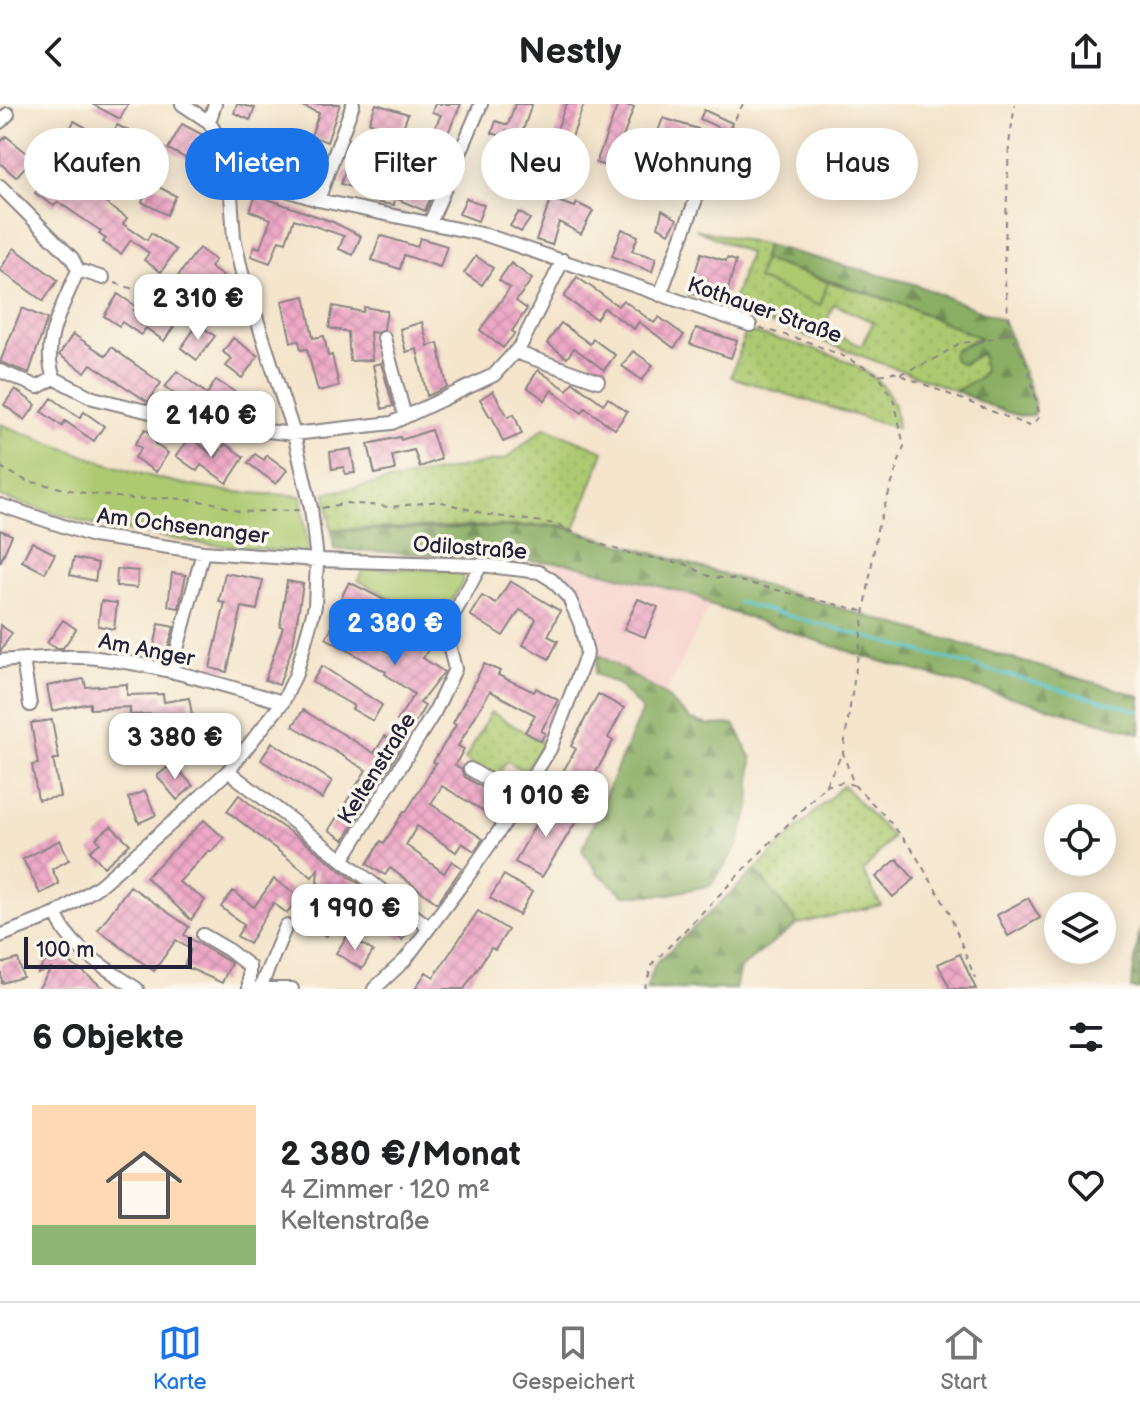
<!DOCTYPE html>
<html lang="de">
<meta charset="utf-8">
<style>
:root{--surface:#fff;--page:#f6f6f6;--text:#202124;--muted:#757577;--line:#e0e0e0;--accent:#1a73e8}
body{margin:0;font-family:"Balsamiq Sans",sans-serif;background:var(--page);color:var(--text);height:100vh;display:flex;flex-direction:column;font-size:30px;white-space:nowrap}
*{box-sizing:border-box;margin:0}
p{font-size:26px;color:var(--muted)}
.icon{flex:none;width:44px;height:44px;fill:none;stroke:currentColor;stroke-width:2;stroke-linecap:round;stroke-linejoin:round}
.map{position:relative;height:885px;overflow:hidden}
.panel{display:flex;flex-direction:column;background:var(--surface);flex:1}
.panel>*{flex:none}
.banner{position:absolute;left:24px;top:24px;width:1092px;height:72px;display:flex;gap:16px}
.buttons{position:absolute;left:1044px;top:700px;display:grid;gap:16px}
.buttons a{display:grid;place-items:center;width:72px;height:72px;border-radius:50%;background:var(--surface);box-shadow:0 4px 20px #0003;font-size:40px}
.scale{position:absolute;left:24px;bottom:20px;width:168px;box-sizing:border-box;padding-left:8px;border:4px solid #22223b;border-top:0;font-size:22px;line-height:28px;white-space:nowrap;color:#22223b;-webkit-text-stroke:6px #fbf7ec;paint-order:stroke}
.price{position:absolute;translate:-50% -68px;padding:0 18px;border-radius:16px;background:#fff;color:#222;font-size:26px;line-height:52px;filter:drop-shadow(0 2px 4px #0008)}
.price::after{content:'';position:absolute;left:50%;top:48px;width:24px;height:18px;margin-left:-12px;background:inherit;clip-path:polygon(0 0,100% 0,50% 100%)}
.price.active{background:var(--accent);color:#fff}
ul{padding:0;list-style:none}
li{display:flex;align-items:center;gap:24px;height:200px;padding:0 32px}
li span{display:grid;place-items:center;flex:none;width:224px;height:160px;border-radius:0px;color:#555}
li>.icon{margin-inline-start:auto}
span .icon{width:96px;height:96px;fill:#fffc;stroke-width:1}
li b{font-size:34px}
h2{display:flex;justify-content:space-between;align-items:center;height:96px;padding:0 32px;font-size:34px}
.pill{padding:0 28px;border-radius:36px;background:var(--surface);box-shadow:0 4px 20px #0003;font-size:28px;line-height:72px}
.pill.active{background:var(--accent);color:#fff}
header{display:flex;justify-content:space-between;align-items:center;height:104px;padding:0 32px;background:var(--surface);font-size:36px;font-weight:700}
.menu{display:flex;justify-content:space-around;align-items:center;height:112px;border-top:2px solid var(--line);background:var(--surface);font-size:22px;color:var(--muted)}
.menu a{display:grid;justify-items:center;gap:4px}
.menu .active{color:var(--accent)}
.map>svg:first-child{display:block}
</style>
<header><svg class="icon" aria-label="back" viewBox="0 0 24 24"><path d="M15 5l-7 7 7 7"/></svg>Nestly<svg class="icon" aria-label="share" viewBox="0 0 24 24"><path d="M12 15V3M7 8l5-5 5 5M5 13v7h14v-7"/></svg></header>
<div class="map">
<svg width="1140" height="885" viewBox="0 0 1140 885">
<defs>
<pattern id="grass-dots" width="8" height="8" patternUnits="userSpaceOnUse" patternTransform="scale(2)"><rect width="8" height="8" fill="#adca71"/><path d="M2 2h.1M6 6h.1" fill="none" stroke="#95ad63" stroke-width="1.8" stroke-linecap="round"/></pattern>
<pattern id="forest-firs" width="22" height="20" patternUnits="userSpaceOnUse" patternTransform="scale(2)"><rect width="22" height="20" fill="#8aae63"/><path d="M5 1l3.5 6h-7zM16 11l3.5 6h-7z" fill="#708d53"/></pattern>
<pattern id="building-cross-hatch" width="8" height="8" patternUnits="userSpaceOnUse" patternTransform="scale(2)"><rect width="8" height="8" fill="#eea9c6"/><path d="M0 0l8 8M0 8l8-8" fill="none" stroke="#cc91ab"/></pattern>
</defs>
<rect width="100%" height="100%" fill="#fbf7ec"/>
<filter id="ink" filterUnits="userSpaceOnUse"><feTurbulence type="fractalNoise" baseFrequency=".0125" numOctaves="2"/><feDisplacementMap in="SourceGraphic" scale="16" xChannelSelector="R" yChannelSelector="G"/><feConvolveMatrix kernelMatrix="1 2 1 2 8 2 1 2 1" color-interpolation-filters="sRGB"/></filter>
<filter id="wash" filterUnits="userSpaceOnUse"><feTurbulence type="fractalNoise" baseFrequency=".006" numOctaves="4" result="noise"/><feDisplacementMap in="SourceGraphic" scale="32" xChannelSelector="R" yChannelSelector="G"/><feGaussianBlur stdDeviation="1.8" result="paint"/><feColorMatrix in="noise" values="0 0 0 0 0 0 0 0 0 0 0 0 0 0 0 0 0 1.4 0 .05"/><feComposite in="paint" operator="in"/></filter>
<g filter="url(#wash)">
<rect width="100%" height="100%" fill="#f4e5cc"/>
<path fill="#f7d0cc" d="M568 459 697 492 710 501 665 591 598 550V533L579 489 550 464Z"/>
<path fill="url(#grass-dots)" stroke="#687656" stroke-width="2" d="M695 125 766 141 757 175 820 201 828 178 899 199 981 234 963 241 962 260 982 248 985 267 978 274 956 287 824 238 828 227 862 242 873 218 834 200 819 236 730 206 749 149Z
M746 227C790 240 876 252 893 299 896 307 896 316 897 324L731 273Z
M545 323 604 347 575 425 560 421 331 425 326 389 506 355Z
M491 608 543 639 525 668 507 657 495 675 465 656Z
M843 681 892 733 863 768 881 801 798 820 755 766Z"/>
<path fill="url(#forest-firs)" stroke="#56684f" stroke-width="2" d="M766 141 914 180 1003 216 1034 297V311C1016 317 974 294 956 287L978 274 984 267 982 249 962 260 953 255V247L980 234 899 199 763 156Z
M560 422 1140 592V629L866 553 710 501 697 492 568 459 334 445 332 427Z
M598 550 665 591 691 616 709 621 734 620 752 655 750 703 737 743 711 781 665 791H624L597 768 582 746 642 606 619 581 595 570Z
M755 766 798 820 740 864 735 885H646L655 860Z
M1140 824V885H1131Z"/>
<path fill="#adca71" stroke="#687656" stroke-width="2" d="M763 156 828 178 820 202 757 175Z
M0 320C73 348 148 378 226 387 251 390 276 390 301 392L308 449 204 440 94 421 0 393Z
M364 464 461 467 463 477 441 516 423 508 418 509 358 476Z"/>
<g fill="none" stroke-linecap="round" stroke-linejoin="round">
<path stroke="#58c4cf" stroke-width="3" d="M738 498 1140 607"/>
</g>
<g id="blocks">
<path fill="url(#building-cross-hatch)" d="M92 0H128L120 15Z
M237 0 255 4 250 16 234 9Z
M297 0H340L327 38 311 32 319 9Z
M376 0 408 10 392 54 364 44 373 20 369 18Z
M435 0H461L448 29 452 31 437 71 415 63 441 11 432 8Z
M515 0H532L521 32 506 26 504 33 492 29 496 17 508 21Z
M566 0H584L567 47 551 42Z
M618 0 634 3 612 64 596 59Z
M704 6 732 19 728 28 700 15Z
M663 14 698 25 675 85 641 73Z
M74 17 85 23 72 47 119 71 105 99 127 114 123 120 147 136 151 129 176 146 161 168 144 156 149 149 131 136 121 150 103 138 106 135 99 130 101 127 58 98 54 102 35 89 52 64 44 60 55 39 61 42Z
M182 20 203 31 189 56 168 45Z
M117 21 165 45 154 67 106 42Z
M6 32 33 54 16 73 0 59V39Z
M261 36 274 43 276 36 311 48 304 67 289 62 284 76 273 72 274 69 251 57Z
M366 64 436 74 431 86 434 87 425 107 395 94 394 101 373 98 374 90 341 80 345 66 363 71Z
M151 79 176 92 167 111 142 98Z
M256 91 333 118 361 132 353 151 339 145 344 132 294 115 286 138 279 136 270 159 251 152 255 142 260 144 271 115 250 107Z
M466 94 484 101 478 117 459 110Z
M551 95 575 103 577 99 593 107 581 130 559 118 552 141 536 136Z
M662 106 677 115 669 129 658 123Z
M519 108 530 115 521 128 510 122Z
M622 125 638 132 632 147 656 154 652 168 612 152Z
M380 131 417 143 420 134 447 142 440 163 404 151 400 165 372 156Z
M14 144 58 176 43 197 0 166Z
M199 144 215 156 210 163 237 183 221 207 178 172Z
M701 149 726 157 727 154 736 157 724 200 689 189Z
M476 152 493 164 482 181 464 169Z
M511 159 532 175 516 197 527 205 512 227 515 229 503 244 480 226 510 184 499 176Z
M577 173 618 202 623 196 654 219 659 213 684 231 674 244 639 218 634 225 604 204 596 215 564 193Z
M118 190 137 203 134 206 147 215 153 207 157 209 160 204 178 216 164 237 146 224 141 231 122 218 119 222 104 212Z
M305 192 313 234 324 232 328 252 332 251 339 282 318 287 307 245 301 246 299 237 291 238 282 197Z
M333 202 363 208 364 203 387 207 384 225 377 229 370 228 372 256 350 257 348 228 329 224Z
M22 204 47 215 29 269 0 258Z
M422 218 428 242 438 239 447 283 427 292 417 245 406 248 400 225Z
M561 219 590 240 593 235 615 251 604 266 574 244 567 254 547 239Z
M198 220 215 232 197 256 181 244Z
M696 224 737 237 731 254 690 240Z
M73 230 106 252 111 243 161 279 148 298 91 260 85 268 59 251Z
M233 234 258 252 242 274 226 262 232 255 223 248Z
M633 247 653 261 642 276 622 262Z
M381 259 393 302 382 305 373 261Z
M538 266 567 286 573 278 603 300 608 294 627 308 615 325 585 304 582 309 552 286 545 296 527 283Z
M177 267 207 290 216 276 270 310 265 318 260 317 232 298 223 312 191 292 186 299 165 283Z
M15 285 36 301 25 316 4 301Z
M493 287 508 313 514 310 522 330 503 338 492 312 490 313 480 295Z
M52 294 80 314 84 308 104 322 94 337 65 317 62 322 42 308Z
M145 325 159 334 155 340 168 349 156 368 135 354 141 344 135 340Z
M431 326 441 355 420 363 414 346 392 351 395 366 375 370 368 340 400 333 401 336Z
M190 333 216 353 225 340 244 353 227 379 201 361 197 367 176 352Z
M351 345 355 369 345 370 344 363 332 365 330 348Z
M255 350 264 356 267 351 287 366 276 380 248 359Z
M0 426 12 431 0 459Z
M32 438 55 450 45 469 22 457Z
M74 454 98 459 95 477 70 471Z
M117 465 138 467 137 484 116 482Z
M172 469 186 471 179 504 168 502Z
M225 469 263 476 257 506 242 503 227 568 210 564 225 499 219 498Z
M287 477 303 480 293 541 279 581 265 576 283 523 280 522Z
M510 477 560 507 548 532 558 537 549 555 523 541 536 515 520 506 503 532 470 511 482 492 496 500Z
M349 478 412 510 403 526 341 494Z
M638 495 658 503 645 533 624 525Z
M101 497 117 499 114 525 98 522Z
M63 516 76 525 63 544H56L47 539Z
M335 518 397 553 410 532 429 544 423 554 444 568 420 599 425 602 411 625 397 617 414 590 385 570 386 568 326 534Z
M159 520 174 523 165 555 152 552Z
M0 521 12 529 0 548Z
M484 560 500 567 498 571 534 588 536 584 558 596 541 627 545 629 541 637 525 628 535 611 490 587 458 642 464 645 455 661 461 665 465 673 507 698 497 715 442 682 431 700 483 735 474 747 462 739 456 748 417 722 406 741 444 769 452 757 462 764 437 799 390 764 385 771 367 760 381 737 384 739 404 707 406 708 436 659 433 658 456 621 453 619Z
M322 562 382 601 373 617 352 605 354 602 312 578Z
M84 575 86 583 127 580V591L163 590 164 598 189 594 196 631 178 635 173 609 130 611V603L90 605V599L52 607 47 582Z
M598 590 624 604 608 634 613 637 581 695 555 681 576 645 571 642Z
M303 606 374 649 385 632 402 642 344 736 329 726 366 666 293 622Z
M52 616 59 655H53L60 693 38 696 32 661 38 660 31 619Z
M272 638 332 677 322 695 261 656Z
M173 659 193 682 177 696 157 672Z
M145 687 156 711 139 719 128 694Z
M239 691 260 708 302 736 413 822 402 836 347 796 345 799 317 778 318 765 312 773 227 707Z
M548 697 578 714 542 773 515 758Z
M204 716 224 734 211 748 209 746 179 778 205 796 191 816 146 773Z
M111 722 130 740 104 763 90 747 100 739 96 734Z
M60 736 69 756 52 765 59 780 40 790 23 755Z
M897 755 914 775 893 793 876 773Z
M504 771 532 788 519 811 490 794Z
M274 775 299 792 287 809 273 799 249 840 237 832 244 821 221 803 233 787 254 803Z
M130 782 189 823 184 831 231 859 222 879 184 862 191 846 176 836 154 867 98 826Z
M1028 794 1040 814 1008 832 997 811Z
M308 805 332 812 327 832 303 825Z
M478 807 508 826 495 846 491 844 464 885H415L426 868 434 873Z
M348 831 373 847 362 865 336 849Z
M52 847 82 867 105 885H38L51 865 38 869Z
M960 850 976 885H950L938 860Z
M18 855 23 873 2 879 0 860Z"/>
</g>
</g>
<g filter="url(#ink)">
<use href="#blocks" fill-opacity="0" stroke="#8b8484" stroke-width="2"/>
<g fill="none" stroke-linecap="round" stroke-linejoin="round">
<defs>
<path id="minor" d="M0 18 8 10
M209 18 215 0
M229 68 318 96 486 131 750 221
M0 82 72 154 78 166C64 201 40 237 54 274L93 294 195 319 294 330 392 319 494 271 521 241 563 156
M318 96 353 0
M430 119 481 0
M78 166 103 174
M660 191 719 34
M384 234 405 313
M515 248 598 277
M0 267 38 283 54 274
M0 401 93 432 203 448 317 456 481 461 539 468 552 476 569 494 580 519 587 549 550 645 506 717 465 776 405 856 374 885
M23 556 30 601
M0 557C34 555 70 550 104 555 165 562 224 582 283 598
M171 568 203 448
M470 665 520 695
M228 667 429 823
M343 755 435 607 455 565 449 541V519L481 461
M56 810C69 845 107 864 137 885
M203 831 227 845 249 862V885
M0 832 56 810 99 782 181 711 228 667 283 598 296 570 315 502 317 456 311 404 294 330 242 169 234 134 228 49 209 18 182 0
M260 884 286 822
M255 885H292"/>
</defs>
<use href="#minor" stroke="#8b8484" stroke-width="16"/>
<path stroke="#8b8484" stroke-width="2" stroke-dasharray="6 6" stroke-linecap="butt" d="M729 26 743 0
M115 179 212 211 243 212
M760 224 806 237 843 252 879 271 895 299 904 342 877 426 843 649 854 681 885 712 912 745 948 806 975 874
M900 270 935 255 960 239 988 236 1008 228
M879 271 893 268 1029 322 1040 313 1028 263 1010 228 1004 168 1009 40 1015 0
M0 363 27 377 85 389 133 395 173 394 214 399 241 408 300 406
M322 404 347 399 391 403 438 397 489 411 557 420 590 437 631 450 685 460 711 473 732 475 863 507
M825 682 843 678 853 681
M644 885 653 859 825 682 842 650"/>
<use href="#minor" stroke="#fff" stroke-width="12"/>
</g>
</g>
<g text-anchor="middle" stroke-width="7" stroke-linejoin="round" paint-order="stroke">
<g font-size="22" fill="#22223b" stroke="#fbf7ec">
<text transform="translate(765 205) rotate(19)" y="8">Kothauer Straße</text>
<text transform="translate(183 421) rotate(7)" y="8">Am Ochsenanger</text>
<text transform="translate(470 443) rotate(4)" y="8">Odilostraße</text>
<text transform="translate(147 545) rotate(11)" y="8">Am Anger</text>
<text transform="translate(376 664) rotate(-58)" y="8">Keltenstraße</text>
</g>
</g>
</svg>
<div class="buttons">
<a><svg class="icon" aria-label="locate" viewBox="0 0 24 24"><circle cx="12" cy="12" r="6"/><path d="M12 2v4M12 18v4M2 12h4M18 12h4"/></svg></a>
<a><svg class="icon" aria-label="layers" viewBox="0 0 24 24"><path d="M12 4l9 5-9 5-9-5zM3 14l9 5 9-5"/></svg></a>
</div>
<div class="scale">100 m</div>
<b class="price" style="left:198px;top:238px">2 310 €</b>
<b class="price" style="left:211px;top:355px">2 140 €</b>
<b class="price active" style="left:395px;top:563px">2 380 €</b>
<b class="price" style="left:175px;top:677px">3 380 €</b>
<b class="price" style="left:546px;top:735px">1 010 €</b>
<b class="price" style="left:355px;top:848px">1 990 €</b>
<div class="banner">
<a class="pill">Kaufen</a>
<a class="pill active">Mieten</a>
<a class="pill">Filter</a>
<a class="pill">Neu</a>
<a class="pill">Wohnung</a>
<a class="pill">Haus</a>
</div>
</div>
<section class="panel">
<h2>6 Objekte<svg class="icon" aria-label="filters" viewBox="0 0 24 24"><path d="M4 7h16M4 17h16"/><circle cx="9" cy="7" r="2"/><circle cx="15" cy="17" r="2"/></svg></h2>
<ul>
<li><span style="background:linear-gradient(#ffd9b3 75%,#8fb573 0)"><svg class="icon" aria-label="home" viewBox="0 0 24 24"><path d="M3 11l9-7 9 7M6 9v11h12V9"/></svg></span><div><b>2 380 €/Monat</b><p>4 Zimmer · 120 m²</p><p>Keltenstraße</p></div><svg class="icon" aria-label="heart" viewBox="0 0 24 24"><path d="M12 20l-8-8c-3-5 5-10 8-4 3-6 11-1 8 4z"/></svg></li>
</ul>
</section>
<nav class="menu">
<a class="active"><svg class="icon" aria-label="map" viewBox="0 0 24 24"><path d="M3 6l6-2 6 2 6-2v14l-6 2-6-2-6 2zM9 4v14M15 6v14"/></svg>Karte</a>
<a><svg class="icon" aria-label="saved" viewBox="0 0 24 24"><path d="M7 4h10v16l-5-4-5 4z"/></svg>Gespeichert</a>
<a><svg class="icon" aria-label="home" viewBox="0 0 24 24"><path d="M3 11l9-7 9 7M6 9v11h12V9"/></svg>Start</a>
</nav>
